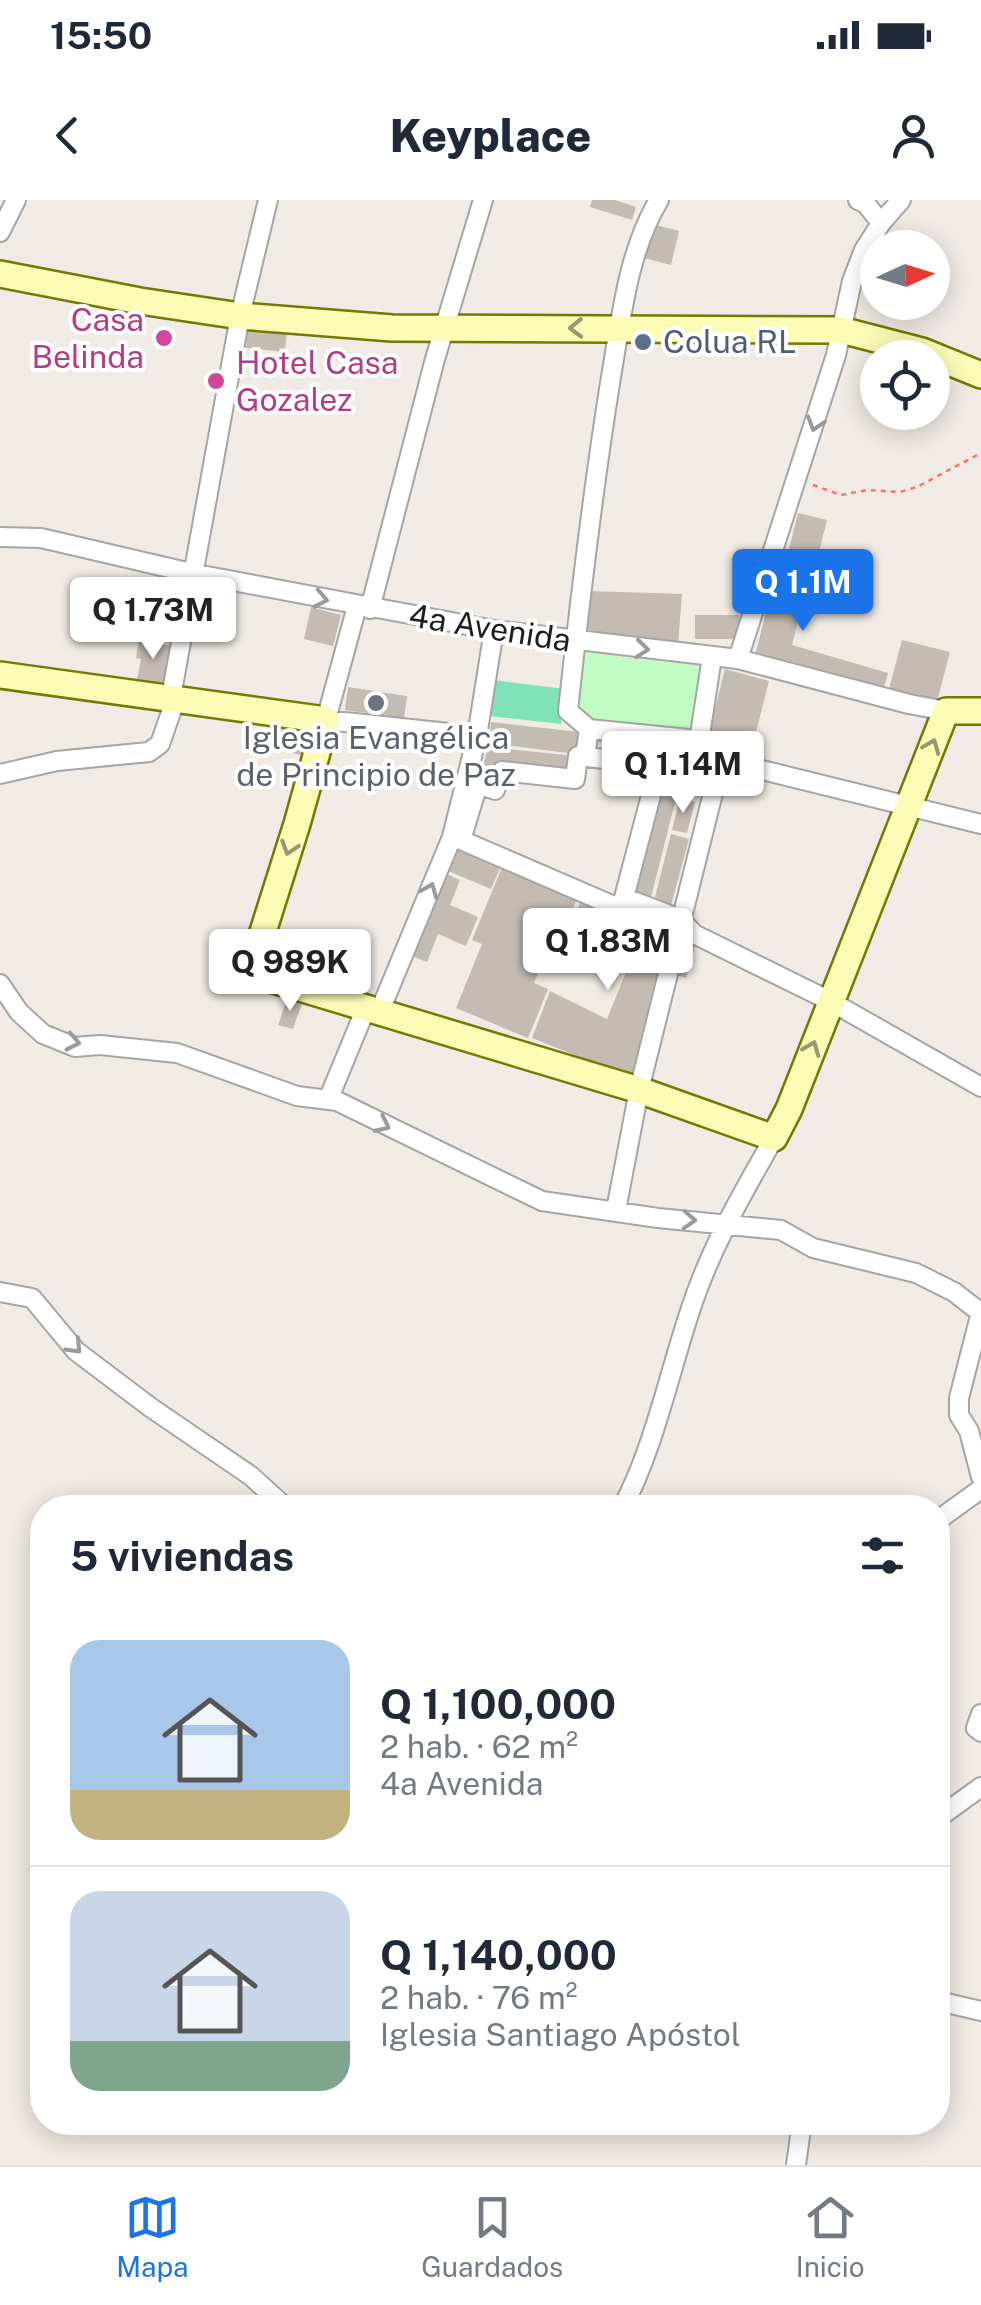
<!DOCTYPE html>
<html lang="es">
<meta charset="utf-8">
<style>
:root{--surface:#fff;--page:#f6f6f7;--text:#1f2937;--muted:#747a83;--line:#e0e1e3;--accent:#1a73e8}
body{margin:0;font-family:"Public Sans",sans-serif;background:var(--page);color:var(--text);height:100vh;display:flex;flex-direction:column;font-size:38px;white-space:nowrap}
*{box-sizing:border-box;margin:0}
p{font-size:32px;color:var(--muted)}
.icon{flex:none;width:55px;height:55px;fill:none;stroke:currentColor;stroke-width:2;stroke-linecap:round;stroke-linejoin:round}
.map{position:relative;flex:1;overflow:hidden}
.sheet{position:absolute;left:30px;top:1295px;width:920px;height:640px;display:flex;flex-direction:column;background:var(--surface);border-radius:40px;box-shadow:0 5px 25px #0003}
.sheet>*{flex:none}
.needle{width:65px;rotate:86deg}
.tools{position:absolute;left:860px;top:30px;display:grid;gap:20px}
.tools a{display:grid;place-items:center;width:90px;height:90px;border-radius:50%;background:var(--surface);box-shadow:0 5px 25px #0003;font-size:50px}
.price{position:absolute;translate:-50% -85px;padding:0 22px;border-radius:10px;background:#fff;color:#222;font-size:32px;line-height:65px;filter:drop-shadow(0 2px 5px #0008)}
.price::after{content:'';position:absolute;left:50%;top:60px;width:30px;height:22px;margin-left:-15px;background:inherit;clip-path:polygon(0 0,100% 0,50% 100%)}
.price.selected{background:var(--accent);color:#fff}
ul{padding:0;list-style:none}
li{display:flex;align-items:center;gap:30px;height:250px;padding:0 40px}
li+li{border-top:2px solid var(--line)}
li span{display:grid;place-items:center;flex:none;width:280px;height:200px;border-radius:30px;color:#555}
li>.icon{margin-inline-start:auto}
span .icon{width:120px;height:120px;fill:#fffc;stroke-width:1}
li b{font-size:42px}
h2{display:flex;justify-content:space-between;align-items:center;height:120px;padding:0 40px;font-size:42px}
.status{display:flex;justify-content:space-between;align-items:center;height:70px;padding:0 50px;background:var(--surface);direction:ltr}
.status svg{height:28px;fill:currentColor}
header{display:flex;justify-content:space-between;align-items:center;height:130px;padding:0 40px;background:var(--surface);font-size:45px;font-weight:800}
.dock{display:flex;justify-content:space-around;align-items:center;height:140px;border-top:2px solid var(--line);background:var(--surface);font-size:28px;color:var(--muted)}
.dock a{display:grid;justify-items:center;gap:5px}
.dock .selected{color:var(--accent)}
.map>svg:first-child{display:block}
</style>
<div class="status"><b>15:50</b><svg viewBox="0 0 49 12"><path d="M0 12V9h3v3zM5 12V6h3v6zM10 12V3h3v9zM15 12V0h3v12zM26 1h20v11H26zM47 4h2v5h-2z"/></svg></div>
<header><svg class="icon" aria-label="back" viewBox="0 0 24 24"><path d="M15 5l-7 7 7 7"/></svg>Keyplace<svg class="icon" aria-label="person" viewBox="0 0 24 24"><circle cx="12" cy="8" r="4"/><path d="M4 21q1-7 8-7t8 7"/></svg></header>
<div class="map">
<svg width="981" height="1965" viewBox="0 0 981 1965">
<rect width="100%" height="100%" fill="#f0ebe4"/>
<path fill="#bffbc2" d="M580 452 700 466 693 529 585 520 575 507Z"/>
<path fill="#7fe2b8" d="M493 480 565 489 561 524 489 516Z"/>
<path fill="#c4bbb3" d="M592 0H615L636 7 632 20 590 7Z
M652 24 679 31 671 65 644 58Z
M248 128 287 132 285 152 246 148Z
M798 313 827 320 816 364 787 357Z
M779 362 811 370 792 445 888 473 883 491 755 455Z
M589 391 682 394 678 445 587 433Z
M311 407 341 415 333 446 304 439Z
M695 415H739V439H695Z
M139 440 171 446 164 485 137 480 141 459 136 458Z
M902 440 950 452 936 505 888 493Z
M725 469 769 481 749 560 705 548Z
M348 487 407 496 404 518 345 510Z
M491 522 579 532 576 554 489 543Z
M274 527 310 533 305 556 269 547Z
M620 543 645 545 643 558 619 556Z
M648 543 689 548 688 563 646 558Z
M488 547 575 556 573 573 501 566 493 586 479 581Z
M665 562 684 567 649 705 630 700Z
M691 565 706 569 699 597 683 593Z
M680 598 695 602 687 633 672 630Z
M671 634 689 639 670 709 653 705Z
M458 642 503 661 491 689 446 670Z
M505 660 580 691 565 727 558 724 534 783 548 789 528 838 456 808 482 744 472 740Z
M444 673 460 680 450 705 478 717 466 746 438 734 427 762 412 756Z
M583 697 668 735 632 878 532 838 550 791 607 819 631 760 567 732Z
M685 742 695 745 686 778 676 775Z
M287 799 302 804 293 829 278 825Z"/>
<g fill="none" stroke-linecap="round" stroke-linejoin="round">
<defs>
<path id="street" d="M858 0 866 4 881 23
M0 32 16 0
M0 337 41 338 191 373 494 430 738 459 909 504 946 511
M357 406 326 520 477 536
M370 409 435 159 483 0
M712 457 697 554 981 624
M738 459 836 155 852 81 864 50 881 23 901 0
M171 497 240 116 268 0
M589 529 699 540
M578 556 659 565 621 709 461 640 478 584 495 590 502 571 575 579Z
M585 556 589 529 568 511C580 399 593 288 611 177 621 119 628 51 659 0
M0 574 57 561 149 552 160 544 176 498
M625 698 680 719 694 734 830 801 981 887
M0 784 19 812 43 834 75 847 100 845 177 853 297 896 337 901 542 1001 658 1018 781 1030 813 1048 916 1073 954 1092 981 1113
M379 813 452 637 477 536 494 430
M328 900 366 808
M616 1010 639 890 721 561
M0 1092 32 1098 76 1151 150 1207 251 1276 286 1308
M981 1112 959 1198V1215L969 1231 981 1277
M622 1308C652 1254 670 1171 690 1111 710 1049 742 994 774 938
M938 1320 981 1289
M981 1514 976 1528 981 1532
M938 1618 981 1587
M938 1801 981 1811
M796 1965 802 1922"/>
<path id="secondary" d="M0 74 140 101 240 116 392 128 841 130 922 151 981 175
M0 475 326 520 297 624 250 773 639 890 774 938 789 909 946 511H981"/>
</defs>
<use href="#street" stroke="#a5a5a5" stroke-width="22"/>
<use href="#secondary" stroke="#717a01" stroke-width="30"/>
<path stroke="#ff7166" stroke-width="2.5" stroke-dasharray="5 5" stroke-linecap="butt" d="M813 285 841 295 867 290 900 292 917 287 981 253"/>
<use href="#street" stroke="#fff" stroke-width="18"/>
<use href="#secondary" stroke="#fafcb6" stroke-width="25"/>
</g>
<defs><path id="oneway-chevron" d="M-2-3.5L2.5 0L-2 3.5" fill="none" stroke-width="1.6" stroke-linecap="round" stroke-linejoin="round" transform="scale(2.5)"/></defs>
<g stroke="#979872">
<use href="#oneway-chevron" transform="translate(576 128) rotate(179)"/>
<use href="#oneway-chevron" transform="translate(932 546) rotate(-68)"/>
<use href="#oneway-chevron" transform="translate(289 648) rotate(108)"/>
<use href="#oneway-chevron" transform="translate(812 848) rotate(-69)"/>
</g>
<g stroke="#9a9a9a">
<use href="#oneway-chevron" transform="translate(815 224) rotate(107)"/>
<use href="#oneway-chevron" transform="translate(321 399) rotate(11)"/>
<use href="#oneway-chevron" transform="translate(642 449) rotate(6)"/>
<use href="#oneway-chevron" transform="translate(430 690) rotate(-68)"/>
<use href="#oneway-chevron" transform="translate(73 842) rotate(11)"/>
<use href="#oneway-chevron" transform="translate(383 925) rotate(26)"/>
<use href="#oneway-chevron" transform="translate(689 1020) rotate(3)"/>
<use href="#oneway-chevron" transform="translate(75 1147) rotate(46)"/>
</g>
<g fill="#d1479c" stroke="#fff" stroke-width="4">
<circle cx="164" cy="138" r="10"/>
<circle cx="216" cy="181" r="10"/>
</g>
<circle fill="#5c6f8a" stroke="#fff" stroke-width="4" cx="643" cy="142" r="10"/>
<circle fill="#6b7280" stroke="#fff" stroke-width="4" cx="376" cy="503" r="10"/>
<g text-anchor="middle" stroke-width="8" stroke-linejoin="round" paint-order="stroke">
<g font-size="32" fill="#b23c85" stroke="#fff" text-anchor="end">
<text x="144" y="131">Casa<tspan x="144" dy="37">Belinda</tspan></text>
<text x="236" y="174" text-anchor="start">Hotel Casa<tspan x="236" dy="37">Gozalez</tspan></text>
</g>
<g font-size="32" fill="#4e5e75" stroke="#fff" text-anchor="start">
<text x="663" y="153">Colua RL</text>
</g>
<g font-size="32" fill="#1e1e1e" stroke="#fff">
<text transform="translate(490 428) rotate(9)" y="11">4a Avenida</text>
</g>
<g font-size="32" fill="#5b616d" stroke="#fff">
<text x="376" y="549">Iglesia Evangélica<tspan x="376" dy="37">de Principio de Paz</tspan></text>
</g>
</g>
</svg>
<div class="tools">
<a><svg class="needle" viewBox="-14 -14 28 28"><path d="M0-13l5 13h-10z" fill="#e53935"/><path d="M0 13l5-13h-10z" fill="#747a83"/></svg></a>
<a><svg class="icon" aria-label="locate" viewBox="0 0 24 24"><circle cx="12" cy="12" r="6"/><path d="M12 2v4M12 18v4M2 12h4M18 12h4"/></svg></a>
</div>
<b class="price selected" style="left:803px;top:434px">Q 1.1M</b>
<b class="price" style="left:153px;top:462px">Q 1.73M</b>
<b class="price" style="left:683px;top:616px">Q 1.14M</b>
<b class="price" style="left:608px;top:793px">Q 1.83M</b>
<b class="price" style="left:290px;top:814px">Q 989K</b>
<section class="sheet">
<h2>5 viviendas<svg class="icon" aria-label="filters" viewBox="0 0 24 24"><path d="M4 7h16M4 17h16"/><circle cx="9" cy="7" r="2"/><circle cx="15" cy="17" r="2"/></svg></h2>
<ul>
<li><span style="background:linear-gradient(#a9c7e8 75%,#c2b280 0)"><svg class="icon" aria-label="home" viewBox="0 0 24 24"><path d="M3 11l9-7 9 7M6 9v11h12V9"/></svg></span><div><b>Q 1,100,000</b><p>2 hab. · 62 m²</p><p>4a Avenida</p></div></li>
<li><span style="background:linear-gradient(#c9d6e8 75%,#7fa58c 0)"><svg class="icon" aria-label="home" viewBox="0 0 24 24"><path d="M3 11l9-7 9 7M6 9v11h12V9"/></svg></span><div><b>Q 1,140,000</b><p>2 hab. · 76 m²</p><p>Iglesia Santiago Apóstol</p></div></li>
</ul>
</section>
</div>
<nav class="dock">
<a class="selected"><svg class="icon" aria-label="map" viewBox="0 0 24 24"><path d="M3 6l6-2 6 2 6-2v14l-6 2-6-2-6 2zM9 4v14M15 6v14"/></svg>Mapa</a>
<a><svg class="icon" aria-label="saved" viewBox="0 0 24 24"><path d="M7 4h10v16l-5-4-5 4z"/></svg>Guardados</a>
<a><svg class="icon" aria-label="home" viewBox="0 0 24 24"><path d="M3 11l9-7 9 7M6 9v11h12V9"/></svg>Inicio</a>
</nav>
